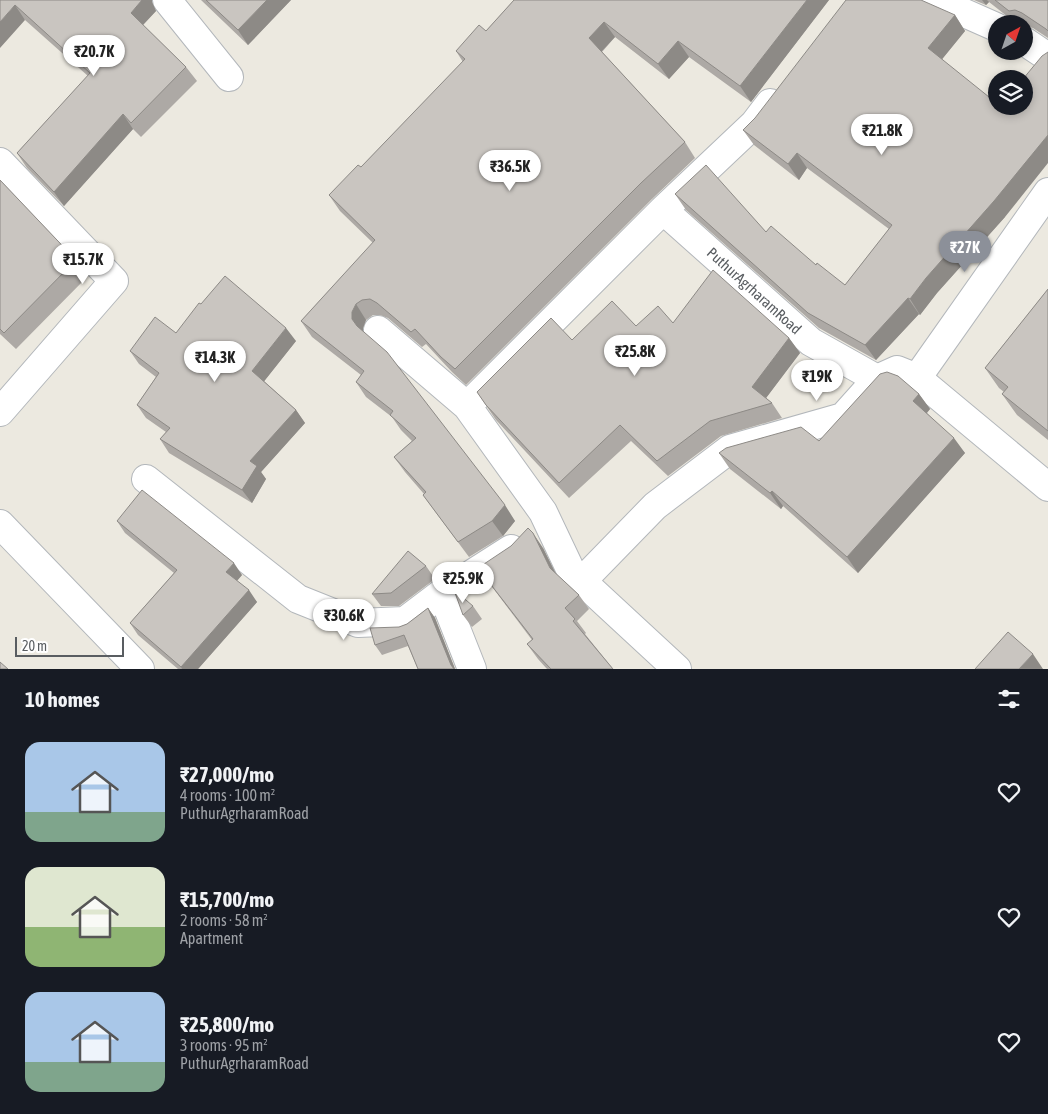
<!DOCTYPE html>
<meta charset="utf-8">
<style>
:root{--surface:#171b24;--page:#20242c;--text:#f1f3f6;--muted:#9ea1a6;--accent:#8c9099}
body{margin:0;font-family:"Asap Condensed",sans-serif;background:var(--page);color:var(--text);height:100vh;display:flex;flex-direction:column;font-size:19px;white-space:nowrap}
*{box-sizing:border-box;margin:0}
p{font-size:16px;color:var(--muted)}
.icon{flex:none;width:28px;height:28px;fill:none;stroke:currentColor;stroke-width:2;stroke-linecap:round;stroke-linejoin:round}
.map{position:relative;height:669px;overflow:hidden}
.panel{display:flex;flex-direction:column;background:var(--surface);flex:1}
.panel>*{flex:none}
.needle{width:32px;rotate:40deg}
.fabs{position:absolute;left:988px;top:15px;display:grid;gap:10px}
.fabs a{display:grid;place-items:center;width:45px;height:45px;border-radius:50%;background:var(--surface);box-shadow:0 2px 8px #0003;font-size:25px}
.scale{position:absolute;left:15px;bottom:12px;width:109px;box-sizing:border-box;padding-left:5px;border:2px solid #595d61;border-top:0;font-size:14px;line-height:18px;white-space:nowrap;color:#595d61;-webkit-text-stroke:4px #fff;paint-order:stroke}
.price{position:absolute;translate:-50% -42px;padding:0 11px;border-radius:18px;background:#fff;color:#222;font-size:16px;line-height:32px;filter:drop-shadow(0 1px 2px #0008)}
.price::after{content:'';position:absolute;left:50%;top:30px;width:15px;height:11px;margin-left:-8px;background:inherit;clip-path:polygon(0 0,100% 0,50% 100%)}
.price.active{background:var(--accent);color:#fff}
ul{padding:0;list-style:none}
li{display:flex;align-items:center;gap:15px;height:125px;padding:0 25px}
li span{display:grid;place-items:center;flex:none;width:140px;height:100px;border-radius:15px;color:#555}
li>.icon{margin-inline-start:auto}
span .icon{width:60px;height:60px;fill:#fffc;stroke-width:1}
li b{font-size:21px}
h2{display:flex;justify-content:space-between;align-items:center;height:60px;padding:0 25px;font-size:21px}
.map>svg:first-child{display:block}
</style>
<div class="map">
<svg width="1048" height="669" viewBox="0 0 1048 669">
<rect width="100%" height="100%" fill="#ece9e0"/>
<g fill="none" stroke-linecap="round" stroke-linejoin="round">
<defs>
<path id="minor" d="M167 0 229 77
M935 0 996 27
M1024 41 1048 57
M0 162 114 281 0 412
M663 210 811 342 877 379
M378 330 467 406
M917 378 1048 192
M146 479 298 599 358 623 405 621 442 593 511 549
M0 524 140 669
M582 581 655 506 730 449 843 417 877 379 897 370 917 378 1048 487
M442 593 472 669
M677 669 571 571 543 512 467 406 663 210 754 124 770 103"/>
</defs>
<use href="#minor" stroke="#b3b7bb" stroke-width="30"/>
<use href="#minor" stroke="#fff" stroke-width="28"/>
</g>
<path fill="#ada9a5" d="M0 0 152 2 156 11 143 25 186 67 197 81 141 137 133 129 64 206 27 168 17 153 88 76 25 20Z
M201 0H291L248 45Z
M514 0H829L751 102 689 57 669 79 615 37 602 52 685 142 695 158 652 199 466 385 452 372 426 344 422 347 388 318 380 315H373L366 320 363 328V331L515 521 503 536 469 557 434 510 423 495 424 494 405 472 394 457 412 441 401 430 392 417 366 397 356 382 361 375 312 337 301 321 373 243 340 211 329 195 361 167 463 62 456 51 486 31Z
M974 0H1048V38L1033 28 1025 26H1024V24H1017L989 2 986 5Z
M955 15 965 31 942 59 1005 217 937 293 920 315 919 314 876 360 819 328 686 210 675 194 766 232 845 285 889 229 807 168 799 180 754 145 743 130 755 118Z
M0 180 76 260 88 276 16 349 0 334Z
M1048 289V440L1017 415 1002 394 1004 392 999 388 985 368Z
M201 304 296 341 264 381 296 410 305 423 261 472 266 479 252 503 169 453 160 439 166 432 146 418 137 405 156 377 139 364 130 351 176 333Z
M673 323 789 338 800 353 766 398 772 403 782 418 721 436 668 476 631 441 569 498 496 420 477 392 572 340 636 326Z
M919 394 930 409 927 413 965 453 858 573 783 506 781 509 730 469 719 453 819 441Z
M117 521 242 575 237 581 257 602 198 669H178L138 635 130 623 174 573 125 533Z
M543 548 555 573 579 595 589 609 577 621 586 633 585 634 613 669H547L538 659 527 644 532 640 478 568Z
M426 566 435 579 399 606H381L372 594Z
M473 606 482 619 472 627 463 615Z
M428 608 435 618 455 669H418L408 646 382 655 375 645 399 627 407 624Z"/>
<path fill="#8d8a86" d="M142 0H152V2L156 11 141 27 131 13Z
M267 0H291L248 45 238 30Z
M807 0H829L751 102 740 86Z
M982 0H987L989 2 986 5Z
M15 5 25 20 0 48V22Z
M955 15 965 31 939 63 928 48Z
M604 22 615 37 600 53 589 38Z
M678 41 689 57 669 79 658 64Z
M123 114 133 129 64 206 54 192Z
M1048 135V163L1005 217 937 293 920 315 910 299 926 278Z
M797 153 807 168 799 180 788 164Z
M908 298 919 314 876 360 865 345Z
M356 304 366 320 363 328V335L352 319V312Z
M286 328 296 341 262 384 252 371Z
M789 338 800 353 763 402 752 387Z
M919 394 930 409 924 416 913 401Z
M296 410 305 423 261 472 266 479 252 503 242 490 250 461Z
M954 438 965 453 858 573 847 557Z
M772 491 783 506 781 509 770 493Z
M505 505 515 521 503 536 492 521Z
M533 533 543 548 560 582 550 568Z
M234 563 242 575 234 584 226 572Z
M249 590 257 602 198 669H182L181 667Z
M428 608 435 618 455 669H453L451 665Z
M1033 654 1043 669H1019Z"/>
<path fill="#c9c5c0" stroke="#8d8a86" d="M0 0H142L131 13 186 67 131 123 123 114 54 192 17 153 90 73 15 5 0 22Z
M206 0H267L238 30Z
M514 0H807L740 86 678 41 658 64 604 22 589 38 685 142 641 183 455 369 441 357 415 329 411 332 377 303 370 299 362 300 356 304 352 312V319L357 326 387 352 505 505 492 521 458 542 423 495 426 492 394 457 416 438 390 415 393 411 356 382 364 371 301 321 375 240 329 195 358 165 361 167 465 59 456 51 479 25 486 31Z
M846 0H921L955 15 928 48 989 97 996 88V106H1024L1023 79 1042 56 1048 52V135L994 201 926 278 910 299 908 298 865 345 808 313 675 194 706 165 766 232 771 226 816 265 817 263 845 285 892 225 797 153 788 164 743 130 755 118Z
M995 0H1048V31L1046 29 1022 13 1015 10 1009 11Z
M0 180 76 260 4 333 0 329Z
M713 270 789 338 752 387 772 403 710 421 657 461 620 425 559 483 486 405 477 392 551 318 572 340 612 301 636 326 658 306 673 323Z
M225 276 286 328 252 371 296 410 250 461 257 466 242 490 160 439 170 428 137 405 159 373 130 351 155 317 176 333 199 303 201 304Z
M1048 289V431L1002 394 1008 387 985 368Z
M887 372 898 376 919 394 913 401 954 438 847 557 772 491 770 493 719 453 726 448 801 427 819 441 880 374Z
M142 490 234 563 226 572 249 590 181 667 130 623 177 570 117 521Z
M528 528 533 533 550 568 579 595 565 608 575 619 573 621 613 669H551L527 644 533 639 478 568 511 546Z
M408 551 426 566 391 593 372 594Z
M454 590 473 606 463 615Z
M428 608 451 665 454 669H418L404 635 375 645 370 628 399 627 407 624Z
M1008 632 1033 654 1019 669H975Z
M0 662 8 669H0Z"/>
<g text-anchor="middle" stroke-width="4" stroke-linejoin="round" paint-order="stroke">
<g font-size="15" fill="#595d61" stroke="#fff">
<text transform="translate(754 291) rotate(42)" y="5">PuthurAgrharamRoad</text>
</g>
</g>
</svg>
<div class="fabs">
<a><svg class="needle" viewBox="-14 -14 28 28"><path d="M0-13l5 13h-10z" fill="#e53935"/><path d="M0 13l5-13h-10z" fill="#9ea1a6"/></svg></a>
<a><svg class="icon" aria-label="layers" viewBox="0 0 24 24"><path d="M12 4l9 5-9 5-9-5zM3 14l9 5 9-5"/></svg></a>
</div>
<div class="scale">20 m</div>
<b class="price" style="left:94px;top:77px">₹20.7K</b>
<b class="price" style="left:882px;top:156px">₹21.8K</b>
<b class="price" style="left:510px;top:192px">₹36.5K</b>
<b class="price active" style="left:965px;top:273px">₹27K</b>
<b class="price" style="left:83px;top:285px">₹15.7K</b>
<b class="price" style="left:635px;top:377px">₹25.8K</b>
<b class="price" style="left:215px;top:383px">₹14.3K</b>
<b class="price" style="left:817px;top:402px">₹19K</b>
<b class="price" style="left:463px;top:604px">₹25.9K</b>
<b class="price" style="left:344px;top:641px">₹30.6K</b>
</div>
<section class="panel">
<h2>10 homes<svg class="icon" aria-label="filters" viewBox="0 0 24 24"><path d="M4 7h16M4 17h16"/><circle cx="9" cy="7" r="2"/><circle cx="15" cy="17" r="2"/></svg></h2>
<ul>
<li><span style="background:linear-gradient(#a9c7e8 70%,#7fa58c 0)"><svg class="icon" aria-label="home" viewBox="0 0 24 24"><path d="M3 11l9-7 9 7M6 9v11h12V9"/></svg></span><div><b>₹27,000/mo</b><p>4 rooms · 100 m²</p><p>PuthurAgrharamRoad</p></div><svg class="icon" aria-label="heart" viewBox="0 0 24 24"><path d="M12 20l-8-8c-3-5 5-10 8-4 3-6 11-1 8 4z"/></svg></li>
<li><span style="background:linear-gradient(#dfe7d0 60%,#8fb573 0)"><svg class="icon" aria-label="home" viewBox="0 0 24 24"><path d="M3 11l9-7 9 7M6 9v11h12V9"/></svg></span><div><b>₹15,700/mo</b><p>2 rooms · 58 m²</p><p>Apartment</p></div><svg class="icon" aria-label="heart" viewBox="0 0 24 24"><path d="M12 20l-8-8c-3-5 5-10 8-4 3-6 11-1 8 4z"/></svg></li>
<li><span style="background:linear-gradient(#a9c7e8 70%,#7fa58c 0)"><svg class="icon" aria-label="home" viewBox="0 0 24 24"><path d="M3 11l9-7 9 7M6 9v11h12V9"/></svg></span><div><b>₹25,800/mo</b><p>3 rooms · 95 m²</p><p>PuthurAgrharamRoad</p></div><svg class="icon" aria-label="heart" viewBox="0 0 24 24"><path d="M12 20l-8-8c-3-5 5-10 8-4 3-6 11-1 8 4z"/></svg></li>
</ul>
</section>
